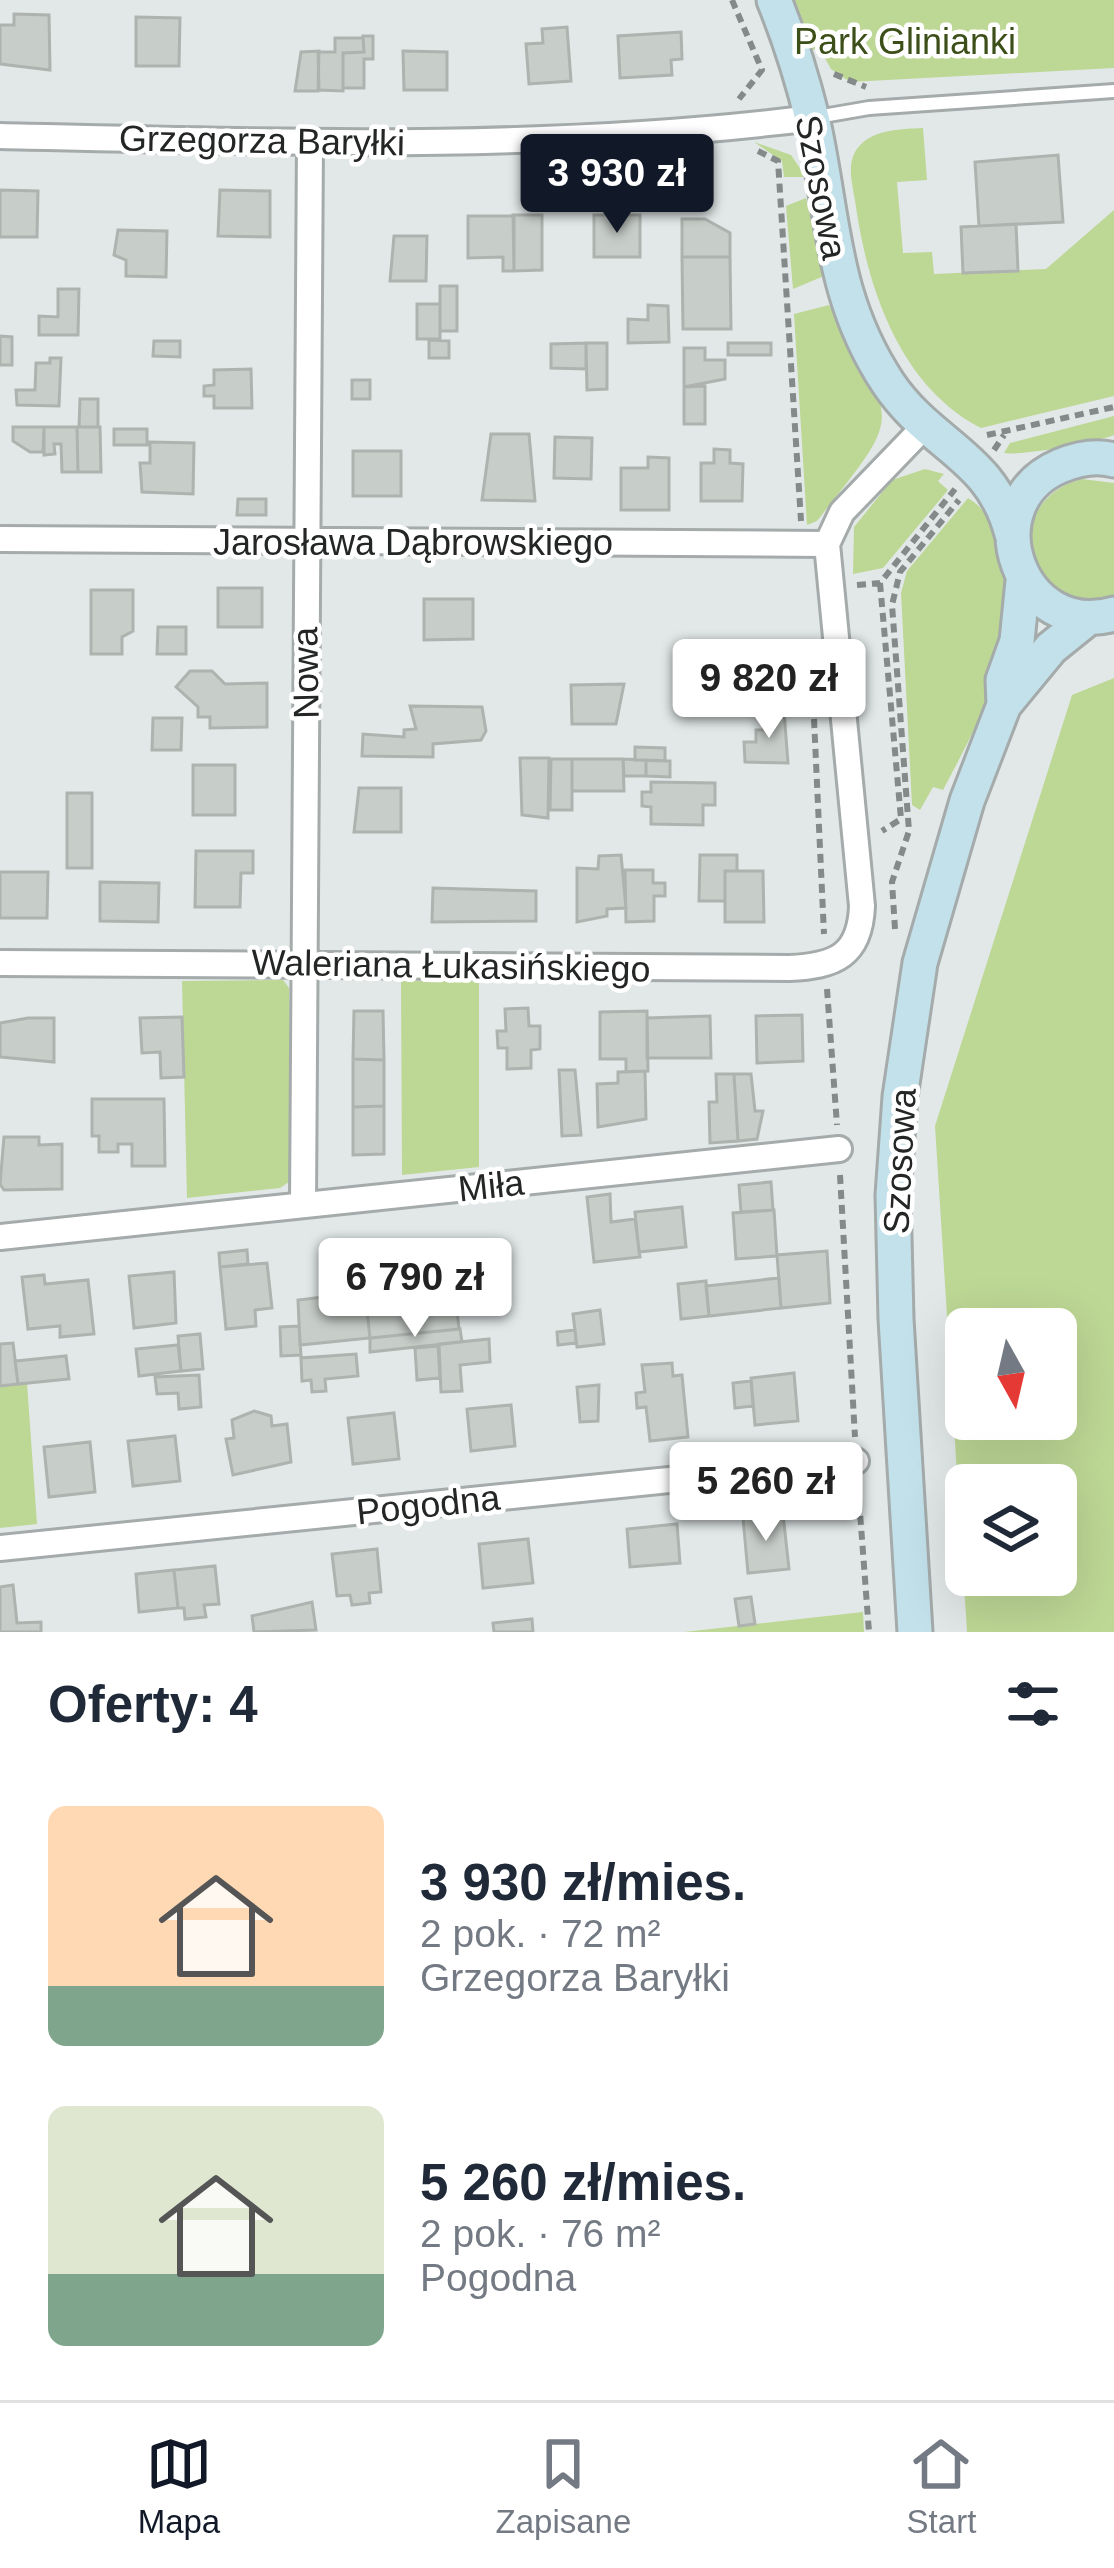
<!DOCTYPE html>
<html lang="pl">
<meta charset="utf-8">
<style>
:root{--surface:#fff;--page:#f6f6f7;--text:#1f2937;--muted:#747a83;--line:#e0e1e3;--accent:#111827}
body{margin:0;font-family:Helvetica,sans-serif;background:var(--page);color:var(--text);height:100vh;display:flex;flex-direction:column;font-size:45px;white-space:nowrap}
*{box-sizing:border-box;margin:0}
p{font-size:39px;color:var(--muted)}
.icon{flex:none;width:66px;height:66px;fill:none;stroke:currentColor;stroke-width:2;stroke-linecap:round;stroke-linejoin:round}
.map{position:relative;height:1632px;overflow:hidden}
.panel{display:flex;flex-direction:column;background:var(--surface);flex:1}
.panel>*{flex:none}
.needle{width:78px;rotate:172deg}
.fabs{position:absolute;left:945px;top:1308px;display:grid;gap:24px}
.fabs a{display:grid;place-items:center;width:132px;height:132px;border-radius:18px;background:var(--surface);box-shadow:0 12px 48px #0002;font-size:60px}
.price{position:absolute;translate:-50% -102px;padding:0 27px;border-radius:12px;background:#fff;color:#222;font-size:39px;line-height:78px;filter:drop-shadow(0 3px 6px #0008)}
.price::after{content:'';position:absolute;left:50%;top:72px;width:36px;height:27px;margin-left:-18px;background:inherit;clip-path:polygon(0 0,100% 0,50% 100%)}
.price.active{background:var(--accent);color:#fff}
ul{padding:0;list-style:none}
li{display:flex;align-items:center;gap:36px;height:300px;padding:0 48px}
li span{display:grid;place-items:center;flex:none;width:336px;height:240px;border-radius:18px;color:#555}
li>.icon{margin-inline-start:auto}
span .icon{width:144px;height:144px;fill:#fffc;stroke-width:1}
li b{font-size:51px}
h2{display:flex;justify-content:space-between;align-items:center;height:144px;padding:0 48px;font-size:51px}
.menu{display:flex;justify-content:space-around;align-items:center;height:168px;border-top:3px solid var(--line);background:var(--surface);font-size:33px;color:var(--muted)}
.menu a{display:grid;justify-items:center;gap:6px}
.menu .active{color:var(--accent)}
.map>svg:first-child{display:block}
</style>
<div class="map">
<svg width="1114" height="1632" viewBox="0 0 1114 1632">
<rect width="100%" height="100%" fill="#e2e8e8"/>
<path fill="#bdd795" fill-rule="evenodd" d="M793 0H1114V68L850 82 831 69 819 48 809 51Z
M923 128 927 180 897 182 903 253 932 252 934 274 1046 269 1114 210V396L981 428C901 387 868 290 856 207 854 190 846 168 855 152 868 129 901 129 923 128Z
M754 142 791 155 806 177H784L782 161Z
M806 198 824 276 793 289 786 206Z
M829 305C897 428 906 408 817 521L807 525 794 314Z
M1114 416V435C1097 442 1023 456 1004 453L1010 443Z
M925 469 944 474 938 481 948 490 883 568 853 574 854 527 892 480Z
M1082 479 1114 483V595C1031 625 992 503 1082 479Z
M968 498C993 513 995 536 1001 562 1020 651 984 712 943 790L933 787 920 810 912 805 901 593 907 571Z
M1114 678V1632H967L935 1126 1072 695ZM966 1329H1056V1419H966ZM966 1485H1056V1575H966Z
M283 980 289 988 292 1180 280 1188 187 1198 182 981Z
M401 981H479V1167L402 1175Z
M27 1383 37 1524 0 1528V1386Z
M863 1612 864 1632H684Z"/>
<path fill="#c7cdc9" stroke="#aeb3af" stroke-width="3" d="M14 14 49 15 50 70 0 64V25H14Z
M136 17 180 18 179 66H136Z
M567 27 571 81 529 84 526 44 543 43 542 29Z
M681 32 682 59 671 60 672 75 620 78 618 36Z
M363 36H373V59H364V88H343V53L364 52Z
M335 38H363L364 52 343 53V91L319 90 318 52H335Z
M319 51 318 91H295L301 52Z
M403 51 447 52V90H404Z
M1058 155 1063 222 979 226 975 162Z
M0 190 38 191 37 237H0Z
M220 190 270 191V237L218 236Z
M513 215H542V270L514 271Z
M594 215H640V257H594Z
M468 216H514V271H503V257L468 258Z
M682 219H705L730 233V257H682Z
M1016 224 1018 271 963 273 961 227Z
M118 230 167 231 166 277 126 276V260L114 255Z
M394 236H427L426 281H390Z
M682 257H730L731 329H683Z
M440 286H457V331H440Z
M58 289H79L78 335H39V316L58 317Z
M417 304H440V339H417Z
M648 305 668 306 669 342 628 343V319L648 320Z
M0 336 12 337V365H0Z
M429 340 449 341V358H429Z
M154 341H180V357L153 356Z
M586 343V369L551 368V344Z
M586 343H607V389L587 390Z
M728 343H771V355H728Z
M684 348H705V360H725V379L684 387Z
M50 358H61L59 406 17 405 16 390H35L36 363H50Z
M251 369 252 408H214V396H204V386L214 385V370Z
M352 380H370V399H352Z
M705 386V424H684V387Z
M80 399H98V427H79Z
M13 427H44L43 452H30L13 441Z
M44 427H77L78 472H62L61 444H54L55 454 44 455Z
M77 427H100L101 472H78Z
M114 429H147V445H114Z
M491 434H529L535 501 482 500Z
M555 437 592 438 591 479 554 478Z
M150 442 194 443 193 494 142 492 140 463H150Z
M714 449 730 450V463L743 464 742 501H701V463H714Z
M353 451H401V496H353Z
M648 457 669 458V510H621V468H648Z
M238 499H266V515H237Z
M218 588H262V627H218Z
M91 590H133V631L122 637V654H91Z
M424 599H473V639L424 640Z
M158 627H186V654H157Z
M190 671H212L225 684 267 683V727L210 728V717H198V707L176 687Z
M624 684 616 724H572L571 685Z
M410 706 482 707 486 731 481 740 433 744V757L362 756 363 734 404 737V730L416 729Z
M763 711H784L788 763 745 762 744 742H756V730H764Z
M153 718H182L181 750H152Z
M635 747 665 748V761L635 760Z
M520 758H549L548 818 522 815Z
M551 759H572V810H550Z
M572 759H623L624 791H572Z
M623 759 646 760V776H624Z
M646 760 670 761V777L646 776Z
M193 765H235V815H193Z
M651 782 715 783V805H703V825L651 824V807L642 806V792H651Z
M359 788H401V832H354Z
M67 793H92V868H67Z
M196 851H253V873H241L240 907H195Z
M621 855 626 908 607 909V916L577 922V868L598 869 599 856Z
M700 855H737V871H725V901H699Z
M625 870H653V883H665V896H654V921L626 922Z
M725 871H763L764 922H725Z
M0 872H48L47 918H0Z
M100 882 159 883 158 922 100 921Z
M433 888 536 891V921L432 922Z
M528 1008 529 1026H540V1049L531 1050V1068L507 1069V1048H498L497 1031H506L505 1009Z
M354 1011H383L384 1060 353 1059Z
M647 1011 648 1071 626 1072V1059H600V1012Z
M802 1015 803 1061 757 1063 756 1016Z
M710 1016 711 1058H647V1018Z
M182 1017 184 1077 161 1078 160 1052 142 1053 140 1018Z
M28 1018H54V1062L0 1057V1023Z
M353 1059 384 1060V1106L353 1107Z
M559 1070H575L581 1135 562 1136Z
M645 1071 646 1119 598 1127 597 1084 618 1083V1072Z
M716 1074H734L738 1141 710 1143 709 1102H717Z
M734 1074H751L755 1111H763L757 1139 738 1141Z
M92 1099H164L165 1166H132V1144H118V1152H99V1136H92Z
M384 1106V1154L353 1155V1107Z
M4 1137H39V1145L62 1144V1189L4 1190 0 1184Z
M771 1182 773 1210 741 1212 739 1185Z
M610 1194 611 1222 635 1219 640 1257 594 1262 587 1197Z
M682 1207 686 1247 639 1252 635 1212Z
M774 1210 777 1256 736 1259 733 1213Z
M247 1250 248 1264 220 1267 219 1253Z
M827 1251 830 1303 781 1308 777 1255Z
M267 1263 272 1308 255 1310 256 1326 226 1329 220 1267Z
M174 1272 176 1323 134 1328 129 1276Z
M44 1275 45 1284 88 1280 94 1334 60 1337V1326L28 1329 22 1277Z
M779 1278 781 1308 709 1316 706 1286Z
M706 1281 709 1316 681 1319 678 1284Z
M443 1285V1293L455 1292 459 1329 370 1338 366 1301 433 1294 432 1286Z
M365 1292 370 1338 300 1345 298 1300Z
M600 1310 604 1344 577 1347 573 1314Z
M299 1326 301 1355 281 1356 280 1327Z
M460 1329 462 1342 370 1352V1338Z
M575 1330 576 1343 558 1345 557 1332Z
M200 1334 203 1369 181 1371 178 1336Z
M489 1339 490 1362 460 1365 462 1391 441 1392 439 1344Z
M13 1343 18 1384 0 1386V1344Z
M178 1345 181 1371 139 1376 136 1349Z
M438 1346 440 1378 417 1380 415 1348Z
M356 1354 358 1376 325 1379 326 1391 312 1392 311 1380 302 1381 301 1358Z
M66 1356 69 1379 18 1384 15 1361Z
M672 1363 673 1376 682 1375 688 1437 650 1441 646 1407 637 1408 636 1393 645 1392 642 1365Z
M794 1373 798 1421 755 1425 751 1378Z
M199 1375 201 1407 179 1409 178 1393 157 1394 155 1377Z
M751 1381 753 1406 735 1408 733 1383Z
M599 1385 598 1421 580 1422 577 1387Z
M511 1405 515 1446 471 1451 467 1409Z
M254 1411 271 1416 272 1426 287 1424 291 1462 233 1475 226 1439 234 1438 232 1420Z
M394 1413 399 1459 353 1464 348 1418Z
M175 1436 180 1481 133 1486 128 1441Z
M90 1442 95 1492 49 1497 44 1447Z
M783 1514 789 1569 748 1573 743 1518Z
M677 1524 680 1563 630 1567 627 1529Z
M528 1539 533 1583 483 1588 479 1544Z
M377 1549 381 1592 369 1593 370 1603 352 1605 350 1595 337 1596 332 1554Z
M215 1566 219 1604 204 1605 206 1617 185 1619 184 1608H178L174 1570Z
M174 1570 178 1608 139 1612 136 1574Z
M13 1585 17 1623 41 1622V1632H0V1587Z
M751 1597 755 1624 739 1626 735 1599Z
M312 1602 316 1630 254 1632 252 1616Z
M532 1619 533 1632H494L493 1623Z"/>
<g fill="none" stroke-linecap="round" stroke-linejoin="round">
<defs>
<path id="lane" d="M817 117 869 108 1114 91"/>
<path id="street" d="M0 136C271 142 542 152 812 118
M0 539 827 544
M0 963 789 968C835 966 860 956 862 906L827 544 842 512 923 428
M303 1204 310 142
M0 1237 839 1149
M0 1548 856 1461"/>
<path id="secondary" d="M774 0C790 39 803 81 813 122 834 217 831 297 888 383 931 447 992 455 1012 534
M1114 460C1096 455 1077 459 1060 466 971 504 1020 641 1114 614
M1004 705 1051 648 1087 619
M915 1632 896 1319 893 1195 900 1097 920 963 967 801 1004 705 1003 680 1017 641 1023 581"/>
</defs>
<use href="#lane" stroke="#a4abaa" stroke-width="18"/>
<use href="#street" stroke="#a4abaa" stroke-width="30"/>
<use href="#secondary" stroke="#a4abaa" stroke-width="39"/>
<path stroke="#848989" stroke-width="6" stroke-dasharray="9 6" stroke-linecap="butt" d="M732 0 762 70 739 99
M834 74 866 87
M758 151 778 161 801 521
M987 435 1114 407
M994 450 1004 435
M880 583 901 819 882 831
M857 585 880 583 955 489
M814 719 824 934
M895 929 892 882 909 831 892 605 900 572 959 500
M827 989 837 1125
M840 1175 855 1437
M858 1486 869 1632"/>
<use href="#lane" stroke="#fff" stroke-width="12"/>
<use href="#street" stroke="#fff" stroke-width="24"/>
<use href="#secondary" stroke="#c2e1ea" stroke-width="33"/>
</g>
<g text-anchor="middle" stroke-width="9" stroke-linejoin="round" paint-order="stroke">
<g font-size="36" fill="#3d4f19" stroke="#fff">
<text x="905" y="54">Park Glinianki</text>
</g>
<g font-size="36" fill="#242626" stroke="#fff">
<text transform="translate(262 140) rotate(1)" y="13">Grzegorza Baryłki</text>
<text transform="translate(822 187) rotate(79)" y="13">Szosowa</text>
<text x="413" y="555">Jarosława Dąbrowskiego</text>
<text transform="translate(305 673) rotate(-91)" y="13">Nowa</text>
<text transform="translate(451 965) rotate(1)" y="13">Waleriana Łukasińskiego</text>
<text transform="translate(899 1161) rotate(-87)" y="13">Szosowa</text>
<text transform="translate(491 1185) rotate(-6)" y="13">Miła</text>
<text transform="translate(428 1504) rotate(-6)" y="13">Pogodna</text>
</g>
</g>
</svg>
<div class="fabs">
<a><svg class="needle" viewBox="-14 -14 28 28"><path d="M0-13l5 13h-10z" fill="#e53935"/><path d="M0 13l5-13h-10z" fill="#747a83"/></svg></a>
<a><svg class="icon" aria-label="layers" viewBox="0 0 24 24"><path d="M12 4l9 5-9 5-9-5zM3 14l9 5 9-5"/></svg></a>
</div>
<b class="price active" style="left:617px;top:236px">3 930 zł</b>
<b class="price" style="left:769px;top:741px">9 820 zł</b>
<b class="price" style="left:415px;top:1340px">6 790 zł</b>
<b class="price" style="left:766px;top:1544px">5 260 zł</b>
</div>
<section class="panel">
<h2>Oferty: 4<svg class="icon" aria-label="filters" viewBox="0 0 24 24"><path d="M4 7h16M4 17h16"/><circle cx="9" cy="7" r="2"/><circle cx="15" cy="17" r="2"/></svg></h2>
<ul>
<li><span style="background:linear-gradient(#ffd9b3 75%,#7fa58c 0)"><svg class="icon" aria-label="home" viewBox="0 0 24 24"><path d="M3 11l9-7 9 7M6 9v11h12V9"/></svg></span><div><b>3 930 zł/mies.</b><p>2 pok. · 72 m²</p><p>Grzegorza Baryłki</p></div></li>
<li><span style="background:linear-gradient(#dfe7d0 70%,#7fa58c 0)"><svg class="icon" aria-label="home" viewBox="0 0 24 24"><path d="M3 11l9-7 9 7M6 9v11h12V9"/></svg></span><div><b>5 260 zł/mies.</b><p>2 pok. · 76 m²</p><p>Pogodna</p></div></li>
</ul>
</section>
<nav class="menu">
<a class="active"><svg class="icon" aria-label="map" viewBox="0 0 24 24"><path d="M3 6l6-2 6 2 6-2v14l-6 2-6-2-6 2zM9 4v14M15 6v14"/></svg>Mapa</a>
<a><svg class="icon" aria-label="saved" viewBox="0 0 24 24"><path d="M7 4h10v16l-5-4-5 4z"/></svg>Zapisane</a>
<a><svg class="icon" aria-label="home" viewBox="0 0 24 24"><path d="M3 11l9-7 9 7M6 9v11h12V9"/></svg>Start</a>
</nav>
